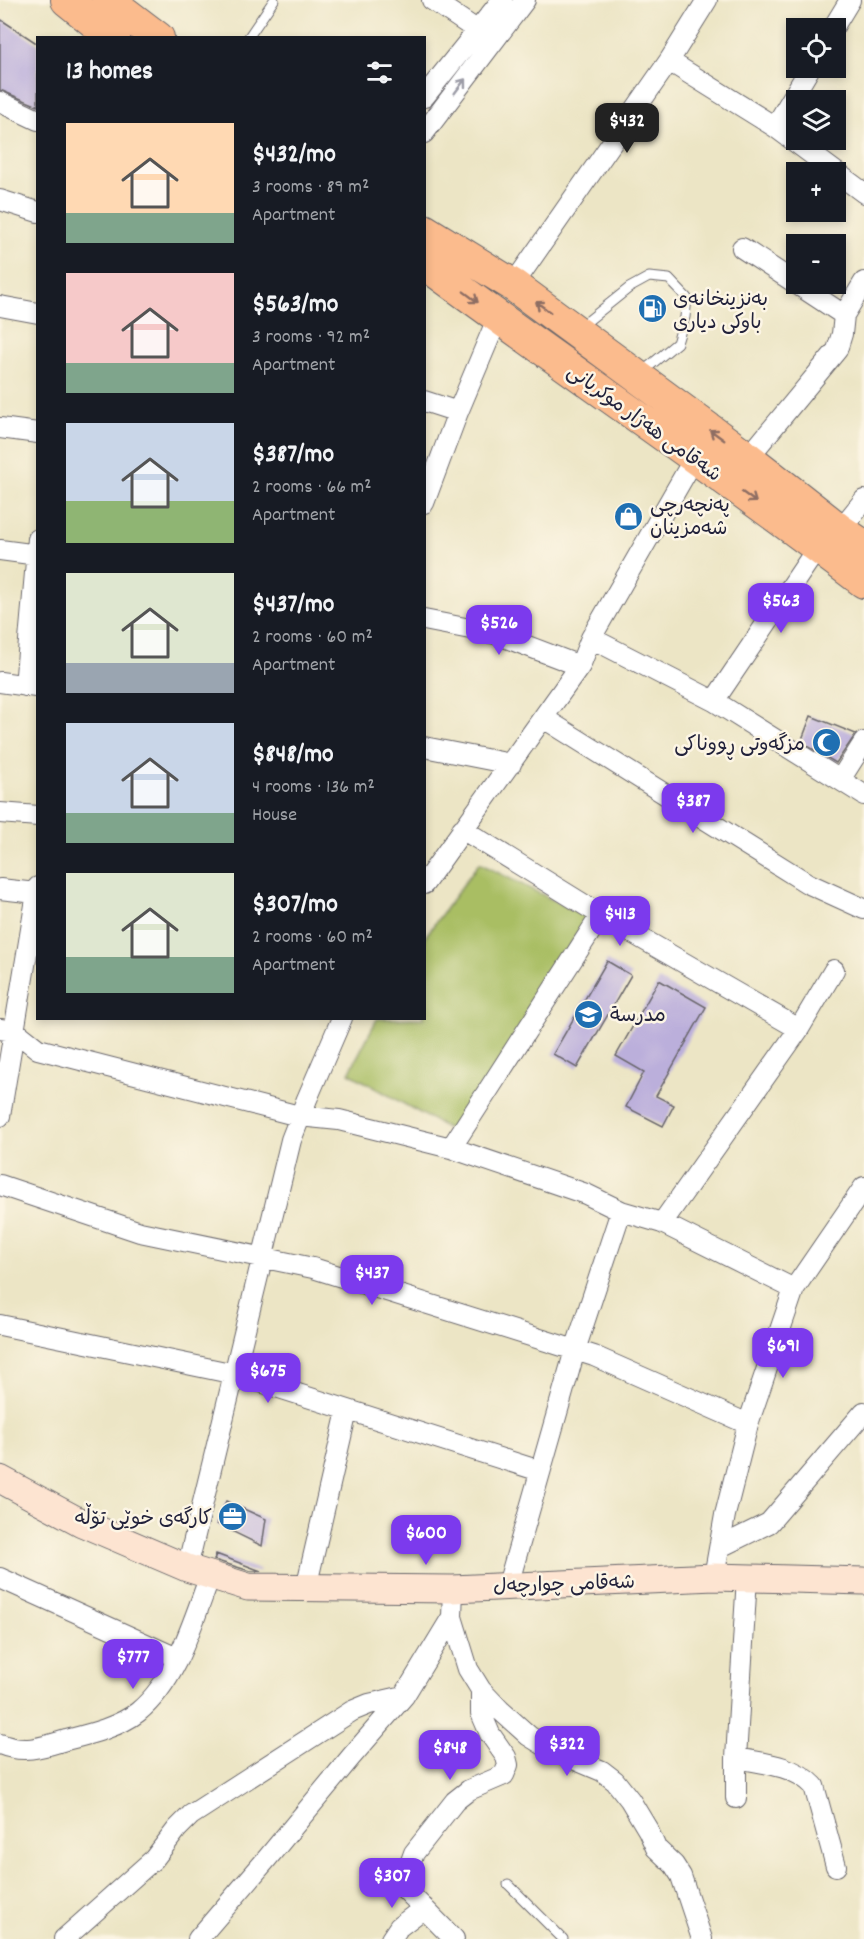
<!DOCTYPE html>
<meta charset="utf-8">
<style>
:root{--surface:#171b24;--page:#242831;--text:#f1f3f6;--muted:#9ea1a6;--accent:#7c3aed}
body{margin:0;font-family:Dekko,"Playpen Sans Arabic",sans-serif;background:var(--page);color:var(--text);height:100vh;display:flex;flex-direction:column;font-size:22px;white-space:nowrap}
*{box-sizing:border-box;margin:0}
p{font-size:20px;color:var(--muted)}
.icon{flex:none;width:33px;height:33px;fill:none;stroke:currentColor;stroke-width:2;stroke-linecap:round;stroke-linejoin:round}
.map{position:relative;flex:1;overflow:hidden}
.sheet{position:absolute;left:36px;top:36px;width:390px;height:984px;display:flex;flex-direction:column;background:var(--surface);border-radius:0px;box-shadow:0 3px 9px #0003}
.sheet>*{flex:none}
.buttons{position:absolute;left:786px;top:18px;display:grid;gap:12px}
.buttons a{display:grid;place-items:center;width:60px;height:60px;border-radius:0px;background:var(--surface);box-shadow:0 3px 9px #0003;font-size:30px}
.price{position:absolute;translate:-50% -51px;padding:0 14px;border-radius:12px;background:var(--accent);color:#fff;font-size:20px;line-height:39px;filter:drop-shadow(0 2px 3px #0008)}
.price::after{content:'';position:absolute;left:50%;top:36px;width:18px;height:14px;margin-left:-9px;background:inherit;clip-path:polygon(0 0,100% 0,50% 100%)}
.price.current{background:#222;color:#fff}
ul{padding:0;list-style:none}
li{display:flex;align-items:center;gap:18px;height:150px;padding:0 30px}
li span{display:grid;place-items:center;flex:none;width:168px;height:120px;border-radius:0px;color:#555}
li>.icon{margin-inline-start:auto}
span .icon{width:72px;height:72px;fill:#fffc;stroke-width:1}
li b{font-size:26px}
h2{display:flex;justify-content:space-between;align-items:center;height:72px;padding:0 30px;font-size:26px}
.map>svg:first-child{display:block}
</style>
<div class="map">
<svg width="864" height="1939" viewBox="0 0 864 1939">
<rect width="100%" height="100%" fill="#fcf5e5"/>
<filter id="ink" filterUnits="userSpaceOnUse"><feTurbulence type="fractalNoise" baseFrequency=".0167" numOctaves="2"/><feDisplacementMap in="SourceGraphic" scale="12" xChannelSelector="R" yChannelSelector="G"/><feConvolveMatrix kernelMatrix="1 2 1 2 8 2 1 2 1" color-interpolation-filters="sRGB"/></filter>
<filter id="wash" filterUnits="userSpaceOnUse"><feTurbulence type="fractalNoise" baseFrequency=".008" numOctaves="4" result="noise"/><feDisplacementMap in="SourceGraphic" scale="24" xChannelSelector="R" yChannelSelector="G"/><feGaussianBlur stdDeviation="1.35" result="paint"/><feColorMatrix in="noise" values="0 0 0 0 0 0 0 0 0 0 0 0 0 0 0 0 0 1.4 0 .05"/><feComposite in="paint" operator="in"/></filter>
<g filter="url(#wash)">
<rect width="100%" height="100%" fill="#ece5c5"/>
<path fill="#a9be63" stroke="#66704f" stroke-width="1.5" d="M479 863 587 917 459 1135 349 1073 377 1019 424 1018 425 937Z"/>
<g id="blocks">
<path fill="#bbafdb" d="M0 19 38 44V106L0 90Z
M811 716 856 734 836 763 801 742Z
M607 961 631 975 577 1068 553 1054Z
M659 980 706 1007 656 1096 674 1105 663 1126 626 1107 644 1072 616 1056Z
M226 1501 266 1519 262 1546 217 1524Z
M216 1554 253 1568 261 1571H250L214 1560Z"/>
</g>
</g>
<g filter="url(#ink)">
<use href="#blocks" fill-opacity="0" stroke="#69666b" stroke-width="1.5"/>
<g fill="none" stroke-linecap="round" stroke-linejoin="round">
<defs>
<path id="service" d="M248 38 274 0
M579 328 629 288 649 277 669 279 687 298 685 317 677 343 641 373
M508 1884 563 1939"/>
<path id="minor" d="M432 0 478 31
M833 28 850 0
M669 61 775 127 864 193
M424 97 502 0
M0 102 38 120
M775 127 810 68
M424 133 525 0
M0 200 38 212
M742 248 844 315
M513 285 669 61 707 0
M0 306 38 313
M424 401 458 412
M0 428 38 433
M748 458 837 350 842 334 844 315 864 282
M424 503 458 412 498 317
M840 530 864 500
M0 550 38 555
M424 620 496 634 580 666
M591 638 714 701 864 795
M0 682 36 687
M25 686 38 539
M714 701 818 547
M545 719 807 883 864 909
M424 747 511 764
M840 780 864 742
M0 813 38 816
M462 829 601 915 799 1029
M424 884 580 666 591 638 695 457
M0 889 36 893
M0 1029 15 1031 38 1049 299 1116 339 1120 451 1148 586 1194 621 1211 662 1223 794 1289
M0 1116 38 887
M451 1148 601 915
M0 1185 140 1232 313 1268 575 1350 594 1356 748 1424
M662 1223 799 1029 834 970
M0 1325 235 1374 540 1471
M720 1547 769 1523 864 1412
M187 1568 291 1140 307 1099 342 1018
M714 1577 725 1515 748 1424 794 1289 864 1187
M0 1578 177 1658
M508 1585 575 1350 621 1211
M306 1588 347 1411
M452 1617 468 1669 481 1690 500 1710 529 1736 550 1749 602 1771 615 1781 630 1800 648 1830 656 1848 674 1865 681 1876 702 1939
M0 1744C24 1754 43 1747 66 1740 90 1734 119 1727 138 1712 177 1680 193 1621 210 1576
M736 1758C763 1763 794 1765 814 1786L836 1866
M736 1798V1758L747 1577
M64 1939 154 1859 177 1829 191 1815 352 1711 369 1704 404 1696
M198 1939 265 1861 351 1757 404 1696 452 1617 453 1589
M391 1939 399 1927 424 1908
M454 1939 402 1886 414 1853 455 1801 469 1790 504 1775 508 1765 506 1757 490 1734 481 1713V1690"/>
<path id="secondary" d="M0 1479 82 1523 187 1568 248 1587 453 1589 714 1577 864 1581"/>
<path id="trunk" d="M67 0 114 38
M108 0 158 38
M424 230 513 285 748 458 840 530 864 546
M424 263C570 371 720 472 864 582"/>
</defs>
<use href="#service" stroke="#69666b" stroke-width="11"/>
<use href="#minor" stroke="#69666b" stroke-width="22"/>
<use href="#secondary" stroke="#69666b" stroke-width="29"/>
<use href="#trunk" stroke="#69666b" stroke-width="34"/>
<use href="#service" stroke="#fff" stroke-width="9"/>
<use href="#minor" stroke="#fff" stroke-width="20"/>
<use href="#secondary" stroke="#fde4d1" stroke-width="27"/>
<use href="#trunk" stroke="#fbbb8d" stroke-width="32"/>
</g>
<defs><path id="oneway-shaft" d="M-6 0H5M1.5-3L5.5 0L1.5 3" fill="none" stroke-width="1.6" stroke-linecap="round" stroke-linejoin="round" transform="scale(1.5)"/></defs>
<use stroke="#9c9ca7" href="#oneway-shaft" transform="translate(460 86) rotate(-53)"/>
<g stroke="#8e6e64">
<use href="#oneway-shaft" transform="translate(471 297) rotate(37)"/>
<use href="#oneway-shaft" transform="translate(543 307) rotate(-144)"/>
<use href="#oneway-shaft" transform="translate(717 435) rotate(-144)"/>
<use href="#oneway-shaft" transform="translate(749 497) rotate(36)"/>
</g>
</g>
<defs>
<symbol id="fuel-disc" viewBox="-11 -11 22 22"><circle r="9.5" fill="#1f6fb2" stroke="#fcf5e5"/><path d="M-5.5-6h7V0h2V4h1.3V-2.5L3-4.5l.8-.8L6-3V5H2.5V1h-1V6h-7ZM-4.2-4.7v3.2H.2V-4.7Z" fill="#fff"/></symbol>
<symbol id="shop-disc" viewBox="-11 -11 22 22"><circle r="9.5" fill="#1f6fb2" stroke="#fcf5e5"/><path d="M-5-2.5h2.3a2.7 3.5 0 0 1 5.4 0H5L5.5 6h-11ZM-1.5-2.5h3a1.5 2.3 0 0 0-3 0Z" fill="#fff"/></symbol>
<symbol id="mosque-disc" viewBox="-11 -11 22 22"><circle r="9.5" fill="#1f6fb2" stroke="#fcf5e5"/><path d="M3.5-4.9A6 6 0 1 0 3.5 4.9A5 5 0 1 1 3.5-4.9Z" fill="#fff"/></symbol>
<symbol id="school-disc" viewBox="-11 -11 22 22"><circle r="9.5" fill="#1f6fb2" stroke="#fcf5e5"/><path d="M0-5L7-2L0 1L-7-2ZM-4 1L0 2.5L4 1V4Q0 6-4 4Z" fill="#fff"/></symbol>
<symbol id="office-disc" viewBox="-11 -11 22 22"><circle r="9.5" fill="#1f6fb2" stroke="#fcf5e5"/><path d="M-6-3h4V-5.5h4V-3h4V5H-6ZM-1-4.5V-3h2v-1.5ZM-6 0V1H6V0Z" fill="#fff"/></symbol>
</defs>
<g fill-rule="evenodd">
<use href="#fuel-disc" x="636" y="292" width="33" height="33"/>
<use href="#shop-disc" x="612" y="500" width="33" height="33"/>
<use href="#mosque-disc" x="810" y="726" width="33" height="33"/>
<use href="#school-disc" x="572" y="998" width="33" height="33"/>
<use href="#office-disc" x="216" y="1500" width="33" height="33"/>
</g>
<g text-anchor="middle" stroke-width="5" stroke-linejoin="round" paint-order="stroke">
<g font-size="20" fill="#22223b" stroke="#fcf5e5" text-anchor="start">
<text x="673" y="305">بەنزینخانەی<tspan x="673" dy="23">باوکی دیاری</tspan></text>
<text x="650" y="511">پەنچەرچی<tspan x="650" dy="23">شەمزینان</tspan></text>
<text x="805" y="750" text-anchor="end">مزگەوتی ڕووناکی</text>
<text x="610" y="1021">مدرسة</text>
<text x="212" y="1524" text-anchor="end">کارگەی خوێی تۆڵە</text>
</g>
<g font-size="20" fill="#22223b" stroke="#fcf5e5">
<text transform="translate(645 422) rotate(36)" y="7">شەقامی ھەژار موکریانی</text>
<text transform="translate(564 1583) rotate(-2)" y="7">شەقامی چوارچەل</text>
</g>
</g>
</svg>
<div class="buttons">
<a><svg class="icon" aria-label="locate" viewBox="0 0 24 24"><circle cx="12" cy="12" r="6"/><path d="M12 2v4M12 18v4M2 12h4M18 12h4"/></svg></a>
<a><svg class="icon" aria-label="layers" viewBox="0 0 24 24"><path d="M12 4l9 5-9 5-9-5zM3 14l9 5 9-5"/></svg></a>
<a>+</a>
<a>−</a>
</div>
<b class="price current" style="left:627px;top:154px">$432</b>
<b class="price" style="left:781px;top:634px">$563</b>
<b class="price" style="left:499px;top:656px">$526</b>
<b class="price" style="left:693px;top:834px">$387</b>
<b class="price" style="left:620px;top:947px">$413</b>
<b class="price" style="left:372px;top:1306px">$437</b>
<b class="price" style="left:783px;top:1379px">$691</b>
<b class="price" style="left:268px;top:1404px">$675</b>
<b class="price" style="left:426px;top:1566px">$600</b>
<b class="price" style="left:133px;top:1690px">$777</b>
<b class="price" style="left:567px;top:1777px">$322</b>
<b class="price" style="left:450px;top:1781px">$848</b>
<b class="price" style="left:392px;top:1909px">$307</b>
<section class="sheet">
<h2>13 homes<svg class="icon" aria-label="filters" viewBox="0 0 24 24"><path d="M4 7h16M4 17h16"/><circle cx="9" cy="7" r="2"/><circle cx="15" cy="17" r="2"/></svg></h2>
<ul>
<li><span style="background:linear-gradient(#ffd9b3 75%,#7fa58c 0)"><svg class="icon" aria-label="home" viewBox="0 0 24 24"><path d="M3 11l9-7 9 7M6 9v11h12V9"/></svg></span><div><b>$432/mo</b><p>3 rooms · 89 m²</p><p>Apartment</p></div></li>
<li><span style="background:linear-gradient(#f6c9c9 75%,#7fa58c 0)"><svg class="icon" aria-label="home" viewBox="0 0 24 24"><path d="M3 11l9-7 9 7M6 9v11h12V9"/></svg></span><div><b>$563/mo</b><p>3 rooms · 92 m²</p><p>Apartment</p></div></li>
<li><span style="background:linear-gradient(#c9d6e8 65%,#8fb573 0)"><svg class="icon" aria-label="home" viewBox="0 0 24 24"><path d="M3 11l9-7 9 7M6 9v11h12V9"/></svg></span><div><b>$387/mo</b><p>2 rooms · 66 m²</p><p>Apartment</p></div></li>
<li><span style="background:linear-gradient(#dfe7d0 75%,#9aa5b1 0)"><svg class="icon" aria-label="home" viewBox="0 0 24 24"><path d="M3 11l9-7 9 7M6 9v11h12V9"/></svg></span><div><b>$437/mo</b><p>2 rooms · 60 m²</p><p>Apartment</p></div></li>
<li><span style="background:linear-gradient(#c9d6e8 75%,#7fa58c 0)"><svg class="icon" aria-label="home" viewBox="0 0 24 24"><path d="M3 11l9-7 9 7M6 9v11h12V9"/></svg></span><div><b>$848/mo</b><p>4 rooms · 136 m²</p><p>House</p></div></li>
<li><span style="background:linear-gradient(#dfe7d0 70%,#7fa58c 0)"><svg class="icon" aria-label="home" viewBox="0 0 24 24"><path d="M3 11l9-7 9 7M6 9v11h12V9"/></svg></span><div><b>$307/mo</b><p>2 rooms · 60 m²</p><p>Apartment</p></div></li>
</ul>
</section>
</div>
